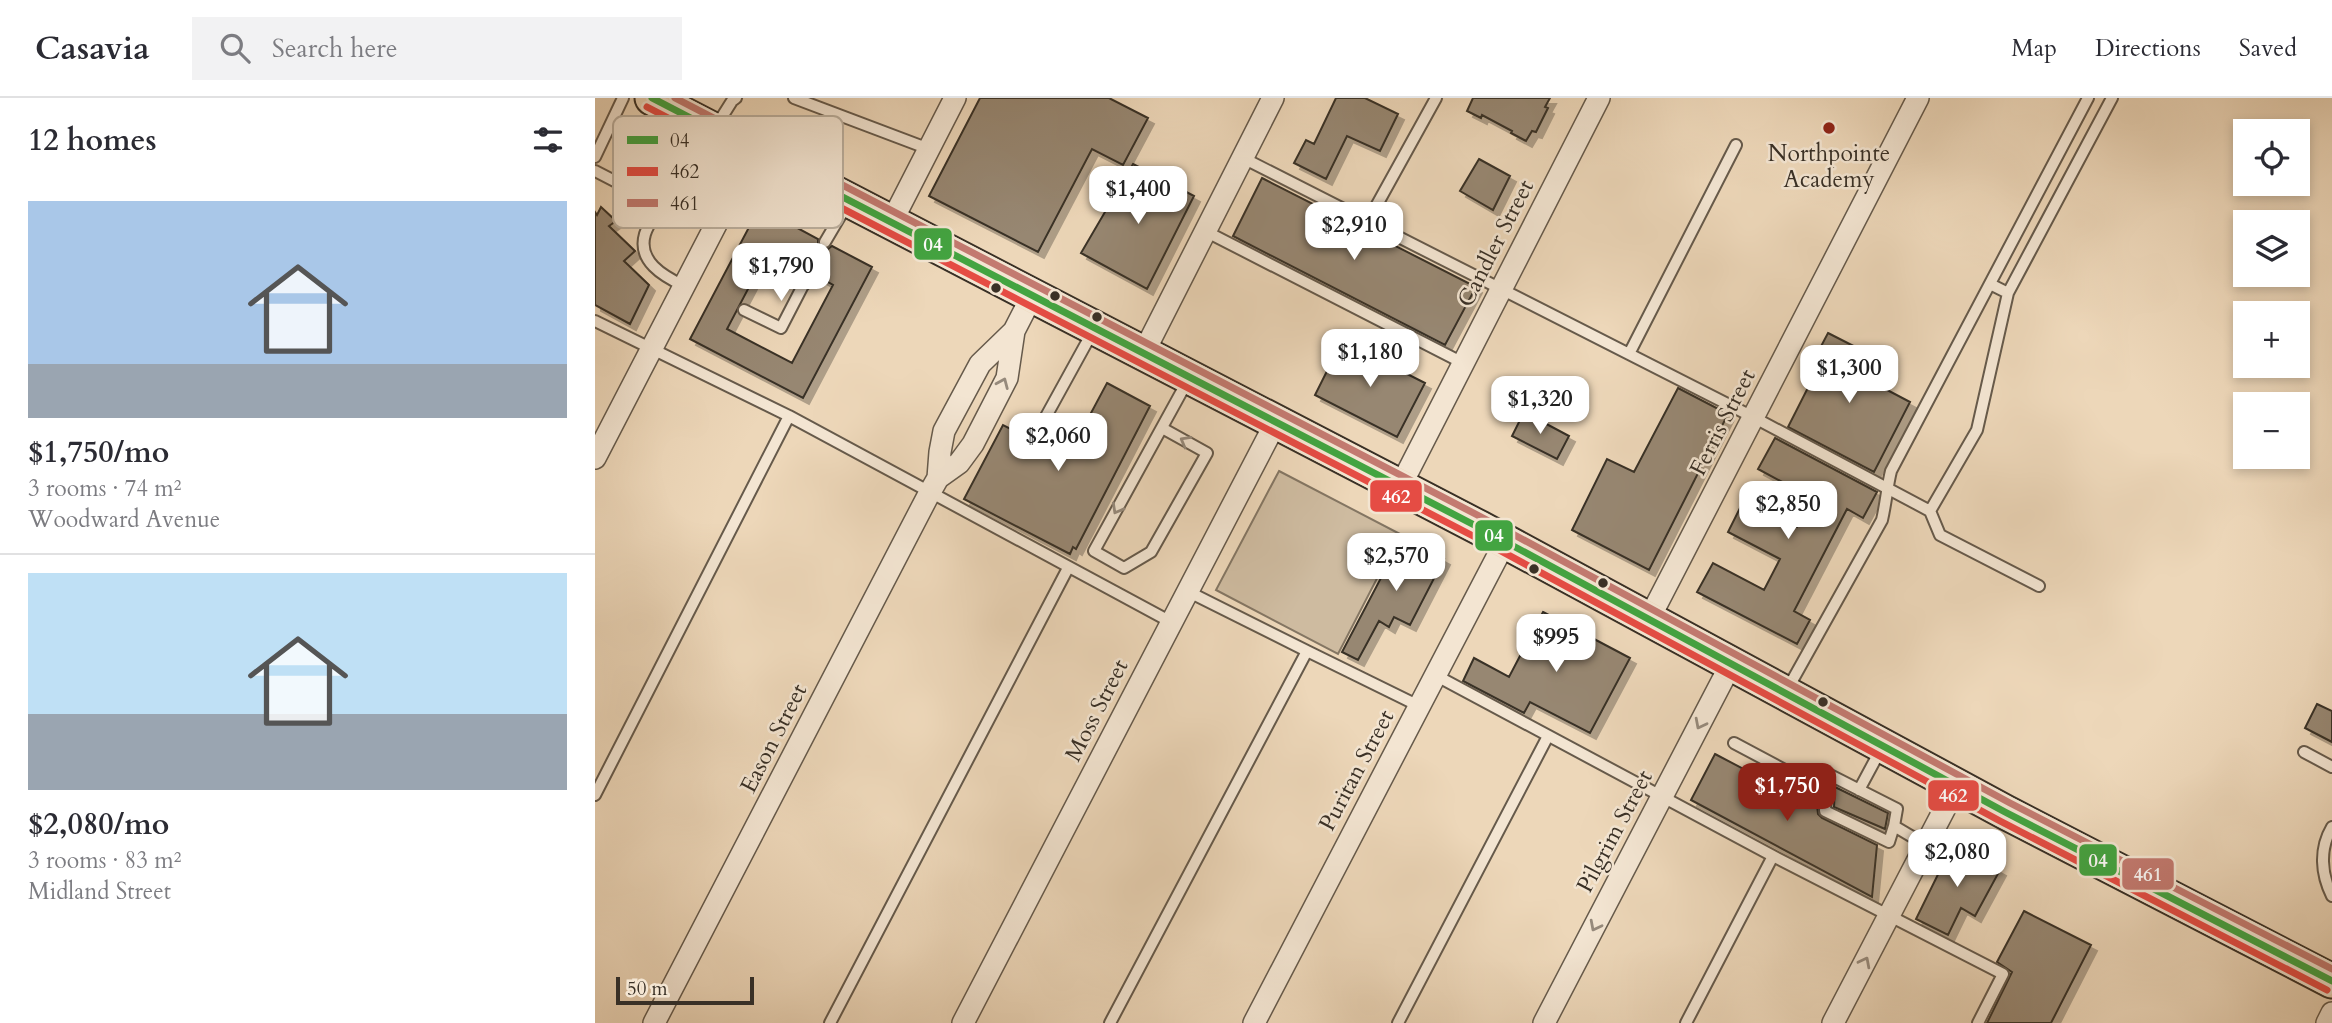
<!DOCTYPE html>
<meta charset="utf-8">
<style>
:root{--surface:#fff;--page:#f2f2f3;--text:#2b2b33;--muted:#7c7c81;--line:#e1e1e2;--accent:#8f2418}
body{margin:0;font-family:Cardo,serif;background:var(--page);color:var(--text);height:100vh;display:flex;flex-direction:column;font-size:26px;white-space:nowrap}
*{box-sizing:border-box;margin:0}
p{font-size:23px;color:var(--muted)}
.icon{flex:none;width:38px;height:38px;fill:none;stroke:currentColor;stroke-width:2;stroke-linecap:round;stroke-linejoin:round}
.map{position:relative;flex:1;overflow:hidden}
.details{display:flex;flex-direction:column;background:var(--surface);width:595px}
.details>*{flex:none}
.tools{position:absolute;left:1638px;top:21px;display:grid;gap:14px}
.tools a{display:grid;place-items:center;width:77px;height:77px;border-radius:0px;background:var(--surface);box-shadow:0 4px 10px #0003;font-size:35px}
.scale{position:absolute;left:21px;bottom:18px;width:138px;box-sizing:border-box;padding-left:7px;border:4px solid #393026;border-top:0;font-size:19px;line-height:24px;white-space:nowrap;color:#393026;-webkit-text-stroke:5px #f3e5d2;paint-order:stroke}
.price{position:absolute;translate:-50% -60px;padding:0 16px;border-radius:14px;background:#fff;color:#222;font-size:23px;line-height:46px;filter:drop-shadow(0 2px 4px #0008)}
.price::after{content:'';position:absolute;left:50%;top:42px;width:21px;height:16px;margin-left:-10px;background:inherit;clip-path:polygon(0 0,100% 0,50% 100%)}
.price.on{background:var(--accent);color:#fff}
ul{padding:0;list-style:none}
li{display:grid;align-content:center;gap:14px;height:371px;padding:0 28px}
li+li{border-top:2px solid var(--line)}
li span{display:grid;place-items:center;height:217px;border-radius:0px;color:#555}
li>.icon{margin-inline-start:auto}
span .icon{width:126px;height:126px;fill:#fffc;stroke-width:1}
li b{font-size:30px}
h2{display:flex;justify-content:space-between;align-items:center;height:84px;padding:0 28px;font-size:30px}
header{display:flex;align-items:center;gap:42px;box-sizing:border-box;height:98px;padding:0 35px;background:var(--surface);border-bottom:2px solid var(--line)}
header strong{font-size:33px}
nav{display:flex;gap:38px;margin-inline-start:auto;font-size:24px}
.search{width:490px;height:63px;background:var(--page);display:flex;align-items:center;gap:18px;box-sizing:border-box;padding:0 24px;border-radius:0px;color:var(--muted);font-size:26px}
main{display:flex;flex:1;min-height:0}
.map>svg:first-child{display:block}
</style>
<header>
<strong>Casavia</strong>
<div class="search"><svg class="icon" aria-label="search" viewBox="0 0 24 24"><circle cx="10" cy="10" r="6"/><path d="M15 15l6 6"/></svg>Search here</div>
<nav><a>Map</a><a>Directions</a><a>Saved</a></nav>
</header>
<main>
<section class="details">
<h2>12 homes<svg class="icon" aria-label="filters" viewBox="0 0 24 24"><path d="M4 7h16M4 17h16"/><circle cx="9" cy="7" r="2"/><circle cx="15" cy="17" r="2"/></svg></h2>
<ul>
<li><span style="background:linear-gradient(#a9c7e8 75%,#9aa5b1 0)"><svg class="icon" aria-label="home" viewBox="0 0 24 24"><path d="M3 11l9-7 9 7M6 9v11h12V9"/></svg></span><div><b>$1,750/mo</b><p>3 rooms · 74 m²</p><p>Woodward Avenue</p></div></li>
<li><span style="background:linear-gradient(#bfe0f5 65%,#9aa5b1 0)"><svg class="icon" aria-label="home" viewBox="0 0 24 24"><path d="M3 11l9-7 9 7M6 9v11h12V9"/></svg></span><div><b>$2,080/mo</b><p>3 rooms · 83 m²</p><p>Midland Street</p></div></li>
</ul>
</section>
<div class="map">
<svg width="1737" height="925" viewBox="0 0 1737 925">
<defs>
<filter id="shadow"><feDropShadow dx="6" dy="6" stdDeviation="0" flood-color="#0004"/></filter>
</defs>
<rect width="100%" height="100%" fill="#edd7b9"/>
<filter id="stains"><feTurbulence type="fractalNoise" baseFrequency=".00286" numOctaves="4"/><feColorMatrix values="0 0 0 0 .2 0 0 0 0 .09 0 0 0 0 .02 0 0 0 .5 -.17"/></filter>
<radialGradient id="worn" r=".72"><stop offset=".6" stop-color="#630" stop-opacity="0"/><stop offset="1" stop-color="#630" stop-opacity=".3"/></radialGradient>
<path fill="#cebba0" stroke="#847663" stroke-width="2" d="M684 373 805 436 743 556 621 492Z"/>
<path fill="#978772" stroke="#393026" stroke-width="2" fill-rule="evenodd" filter="url(#shadow)" d="M385 0H514L553 20 528 67 497 51 443 154 334 98Z
M741 0H770L803 16 785 53 752 38 731 81 699 65 711 42 719 46Z
M878 0H955L950 9 953 10 941 34 937 33 931 43 916 35 917 33 887 17 886 20 872 13Z
M884 61 915 78 898 112 865 93Z
M538 66 599 98 552 191 486 155Z
M667 80 881 189 850 247 638 138Z
M6 109 21 123 14 128 40 153 29 163 54 187 35 226 0 207V114L2 117Z
M169 112 223 141V147L227 151H233L237 148 277 169 208 300 95 241 161 116 165 118ZM180 149 211 165 217 160 222 161 227 173 224 179 238 187 197 265 132 231 164 170 168 172Z
M1233 235 1288 263 1277 284 1315 304 1279 374 1193 329 1228 260 1222 256Z
M747 243 830 285 802 339 720 297Z
M512 285 555 308 481 451 478 449 475 456 369 401 408 327 472 360Z
M1083 290 1133 316 1054 472 977 432 1012 361 1039 374Z
M929 314 974 338 962 361 917 338Z
M1180 340 1282 394 1268 420 1252 411 1199 513 1215 522 1202 546 1102 494 1118 465 1169 492 1185 461 1133 434 1149 402 1202 429 1217 400 1163 371Z
M808 438 849 461 815 527 799 519 794 529 784 523 763 562 747 554Z
M948 514 1035 560 995 635 935 604 929 615 868 583 879 560 914 579Z
M1722 606 1737 613V644L1710 630Z
M1120 656 1198 697 1199 695 1222 707 1223 716 1227 720 1282 747 1277 799 1096 702Z
M1240 689 1293 715 1290 731 1239 709Z
M1358 746 1405 772 1380 818 1366 810 1353 837 1321 821Z
M1429 813 1496 847 1456 925H1392L1417 874 1402 864Z"/>
<g fill="none" stroke-linecap="round" stroke-linejoin="round">
<defs>
<path id="lane" d="M199 0 334 51
M120 30 137 3 141 0
M0 59 28 0
M648 60 1158 319 1335 413 1345 437 1444 488
M0 73 66 107C61 116 53 126 50 136 42 163 68 178 89 188
M773 123 841 0
M610 133 868 265
M230 144 253 105
M176 171 209 187
M1413 195 1517 0
M149 212 186 230 218 168
M0 223 194 318
M1034 256 1141 47
M567 330 612 355 556 454 529 470 499 453 593 282
M443 333 498 233
M1335 413 1382 332 1413 195 1395 186
M592 493 712 553
M840 577 1178 758
M1192 592 1287 422C1291 405 1292 389 1296 373L1493 0
M1139 645 1231 694 1235 677 1302 711 1299 728 1331 747
M1709 654 1737 669
M1264 692 1286 651
M1231 694 1230 713 1294 744 1299 728
M0 697 194 318 576 524
M1737 729C1724 751 1726 776 1737 798
M235 925 473 470
M515 925 712 553 824 608
M803 925 953 638
M1091 925 1178 758 1408 876 1383 925"/>
<path id="street" d="M296 125 360 0
M548 256 678 0
M0 360 159 53
M343 380 345 354 349 333 385 266 419 233
M805 389 1004 0
M1053 523 1323 0
M59 925 335 394 343 380 364 365 378 346 412 280 419 233 437 198
M368 925 681 324
M659 925 910 444
M949 925 1136 566
M1238 925 1362 687
M1732 925 1737 915"/>
<path id="primary" d="M57 0 885 430 1410 714 1737 883"/>
</defs>
<use href="#lane" stroke="#665a4b" stroke-width="14"/>
<use href="#street" stroke="#665a4b" stroke-width="24"/>
<use href="#primary" stroke="#393026" stroke-width="37"/>
<use href="#lane" stroke="#f3e5d2" stroke-width="10"/>
<use href="#street" stroke="#f3e5d2" stroke-width="21"/>
<use href="#primary" stroke="#edd7b9" stroke-width="33"/>
<defs>
<path id="bus-1" d="M57 0 885 430 1410 714 1737 883"/>
<path id="bus-2" d="M52 9 880 439 1405 723 1732 892"/>
<path id="bus-3" d="M80 0 890 421 1415 705 1737 871"/>
</defs>
<use href="#bus-1" stroke="#f3e5d2" stroke-width="12"/>
<use href="#bus-2" stroke="#f3e5d2" stroke-width="12"/>
<use href="#bus-3" stroke="#f3e5d2" stroke-width="12"/>
<use href="#bus-1" stroke="#43a441" stroke-width="7"/>
<use href="#bus-2" stroke="#e54c44" stroke-width="7"/>
<use href="#bus-3" stroke="#c37a70" stroke-width="7"/>
</g>
<defs><path id="oneway-chevron" d="M-2-3.5L2.5 0L-2 3.5" fill="none" stroke-width="1.6" stroke-linecap="round" stroke-linejoin="round" transform="scale(1.75)"/></defs>
<g stroke="#968a7c">
<use href="#oneway-chevron" transform="translate(408 285) rotate(-67)"/>
<use href="#oneway-chevron" transform="translate(590 343) rotate(-151)"/>
<use href="#oneway-chevron" transform="translate(522 411) rotate(119)"/>
<use href="#oneway-chevron" transform="translate(1105 626) rotate(117)"/>
<use href="#oneway-chevron" transform="translate(1000 828) rotate(117)"/>
<use href="#oneway-chevron" transform="translate(1270 864) rotate(-63)"/>
</g>
<circle fill="#8f2418" stroke="#f3e5d2" stroke-width="2.5" cx="1234" cy="30" r="7"/>
<g fill="#393026" stroke="#f3e5d2" stroke-width="2.5">
<circle cx="401" cy="190" r="6"/>
<circle cx="460" cy="198" r="6"/>
<circle cx="502" cy="219" r="6"/>
<circle cx="939" cy="471" r="6"/>
<circle cx="1008" cy="485" r="6"/>
<circle cx="1228" cy="604" r="6"/>
</g>
<g text-anchor="middle" stroke-width="5" stroke-linejoin="round" paint-order="stroke">
<g font-size="23" fill="#393026" stroke="#f3e5d2">
<text x="1234" y="63">Northpointe<tspan x="1234" dy="26">Academy</tspan></text>
</g>
<g font-size="23" fill="#393026" stroke="#f3e5d2">
<text transform="translate(900 145) rotate(-63)" y="8">Candler Street</text>
<text transform="translate(1127 324) rotate(-63)" y="8">Ferris Street</text>
<text transform="translate(501 612) rotate(-63)" y="8">Moss Street</text>
<text transform="translate(178 640) rotate(-63)" y="8">Eason Street</text>
<text transform="translate(761 672) rotate(-62)" y="8">Puritan Street</text>
<text transform="translate(1019 733) rotate(-62)" y="8">Pilgrim Street</text>
</g>
</g>
<rect x="18" y="18" width="230" height="112" rx="10" fill="#f3e5d2" stroke="#bbaf9e" stroke-width="2"/>
<rect x="32" y="38" width="31" height="8" fill="#43a441"/>
<rect x="32" y="69" width="31" height="9" fill="#e54c44"/>
<rect x="32" y="101" width="31" height="8" fill="#c37a70"/>
<g font-size="19" fill="#393026">
<text x="75" y="49">04</text>
<text x="75" y="80">462</text>
<text x="75" y="112">461</text>
</g>
<g stroke="#f3e5d2" stroke-width="2.5">
<rect x="318" y="129" width="40" height="34" rx="7" fill="#43a441"/>
<rect x="774" y="381" width="54" height="34" rx="7" fill="#e54c44"/>
<rect x="879" y="421" width="40" height="33" rx="7" fill="#43a441"/>
<rect x="1332" y="681" width="53" height="33" rx="7" fill="#e54c44"/>
<rect x="1483" y="745" width="40" height="34" rx="7" fill="#43a441"/>
<rect x="1526" y="759" width="54" height="34" rx="7" fill="#c37a70"/>
</g>
<g font-size="19" text-anchor="middle" font-weight="bold" fill="#fff">
<text x="338" y="153">04</text>
<text x="801" y="405">462</text>
<text x="899" y="444">04</text>
<text x="1358" y="704">462</text>
<text x="1503" y="769">04</text>
<text x="1553" y="783">461</text>
</g>
<rect width="100%" height="100%" filter="url(#stains)"/>
<rect width="100%" height="100%" fill="url(#worn)"/>
</svg>
<div class="tools">
<a><svg class="icon" aria-label="locate" viewBox="0 0 24 24"><circle cx="12" cy="12" r="6"/><path d="M12 2v4M12 18v4M2 12h4M18 12h4"/></svg></a>
<a><svg class="icon" aria-label="layers" viewBox="0 0 24 24"><path d="M12 4l9 5-9 5-9-5zM3 14l9 5 9-5"/></svg></a>
<a>+</a>
<a>−</a>
</div>
<div class="scale">50 m</div>
<b class="price" style="left:543px;top:128px">$1,400</b>
<b class="price" style="left:759px;top:164px">$2,910</b>
<b class="price" style="left:186px;top:205px">$1,790</b>
<b class="price" style="left:775px;top:291px">$1,180</b>
<b class="price" style="left:1254px;top:307px">$1,300</b>
<b class="price" style="left:945px;top:338px">$1,320</b>
<b class="price" style="left:463px;top:375px">$2,060</b>
<b class="price" style="left:1193px;top:443px">$2,850</b>
<b class="price" style="left:801px;top:495px">$2,570</b>
<b class="price" style="left:961px;top:576px">$995</b>
<b class="price on" style="left:1192px;top:725px">$1,750</b>
<b class="price" style="left:1362px;top:791px">$2,080</b>
</div>
</main>
